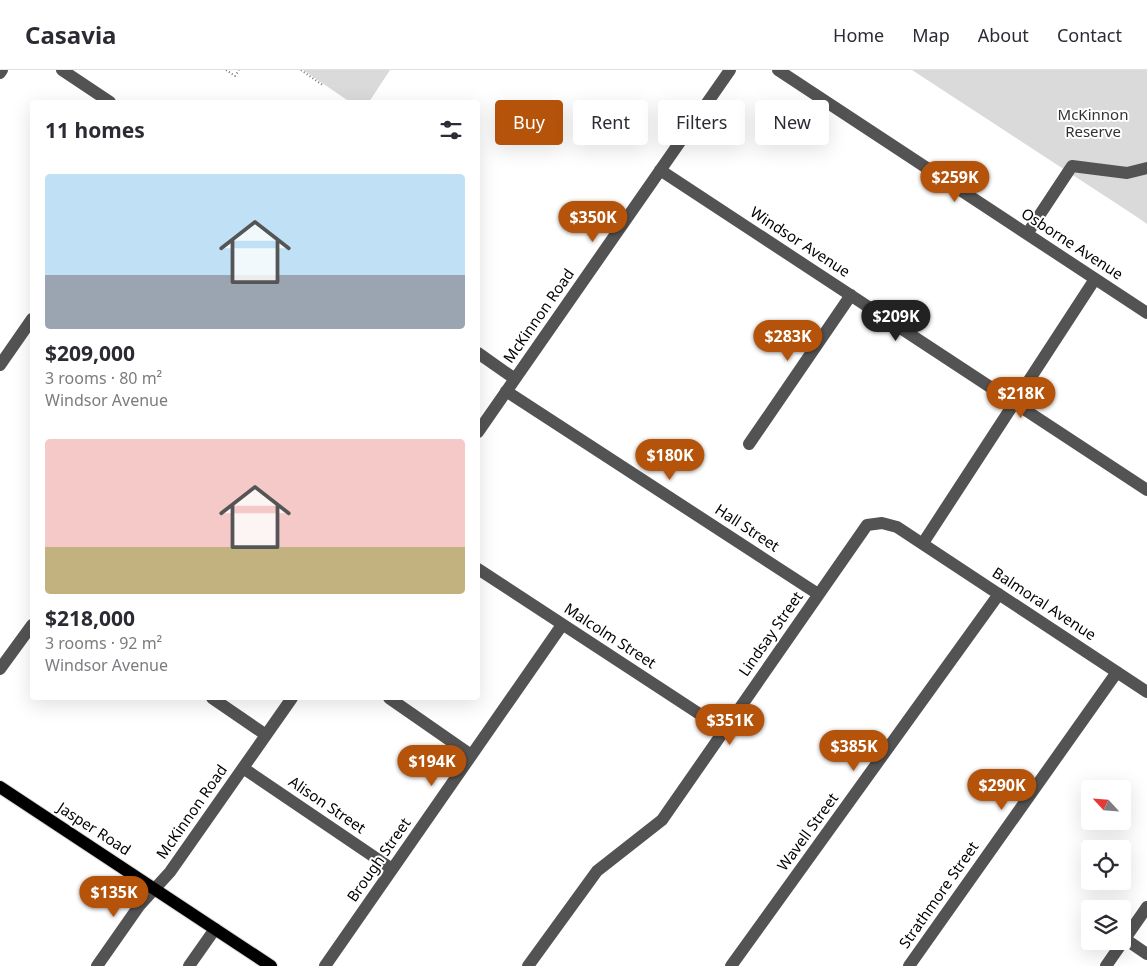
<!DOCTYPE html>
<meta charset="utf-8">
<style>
:root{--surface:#fff;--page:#f7f7f7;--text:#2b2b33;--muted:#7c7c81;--line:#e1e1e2;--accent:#b45309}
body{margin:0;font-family:"Noto Sans",sans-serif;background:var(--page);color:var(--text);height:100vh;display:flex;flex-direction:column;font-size:19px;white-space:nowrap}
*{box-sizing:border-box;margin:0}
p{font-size:16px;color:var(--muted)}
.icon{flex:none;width:28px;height:28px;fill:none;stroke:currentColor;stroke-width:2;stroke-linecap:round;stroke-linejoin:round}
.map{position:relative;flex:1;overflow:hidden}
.sheet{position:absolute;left:30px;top:30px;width:450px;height:600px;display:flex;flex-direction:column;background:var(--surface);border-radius:5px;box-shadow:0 5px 20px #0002}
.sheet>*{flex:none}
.banner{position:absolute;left:495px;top:30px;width:475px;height:45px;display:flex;gap:10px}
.needle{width:32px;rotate:296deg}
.tools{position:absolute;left:1081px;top:710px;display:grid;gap:10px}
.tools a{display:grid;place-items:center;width:50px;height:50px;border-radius:5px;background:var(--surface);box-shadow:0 5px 20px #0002;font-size:25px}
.price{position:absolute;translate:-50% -42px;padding:0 11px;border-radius:18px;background:var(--accent);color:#fff;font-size:16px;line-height:32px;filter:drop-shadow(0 1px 2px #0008)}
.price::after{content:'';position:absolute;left:50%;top:30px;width:15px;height:11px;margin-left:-8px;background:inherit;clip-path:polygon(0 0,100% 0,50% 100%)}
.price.on{background:#222;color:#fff}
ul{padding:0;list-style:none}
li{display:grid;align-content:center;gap:10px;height:265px;padding:0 15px}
li span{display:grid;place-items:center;height:155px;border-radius:5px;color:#555}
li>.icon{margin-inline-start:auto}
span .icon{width:90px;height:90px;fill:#fffc;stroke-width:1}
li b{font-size:21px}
h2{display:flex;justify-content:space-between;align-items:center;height:60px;padding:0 15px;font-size:21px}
.chip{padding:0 18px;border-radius:5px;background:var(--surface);box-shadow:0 5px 20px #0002;font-size:18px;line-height:45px}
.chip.on{background:var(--accent);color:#fff}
header{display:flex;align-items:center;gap:30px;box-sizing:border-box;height:70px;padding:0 25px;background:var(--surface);border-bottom:1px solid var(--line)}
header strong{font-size:24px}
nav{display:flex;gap:28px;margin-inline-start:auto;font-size:18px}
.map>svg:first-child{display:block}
</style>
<header>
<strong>Casavia</strong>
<nav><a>Home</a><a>Map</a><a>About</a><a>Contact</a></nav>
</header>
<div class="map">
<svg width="1147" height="896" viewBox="0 0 1147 896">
<rect width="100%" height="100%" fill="#fff"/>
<path fill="#dadada" d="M303 0H390L369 32H350Z
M912 0H1147V154L1134 145Z"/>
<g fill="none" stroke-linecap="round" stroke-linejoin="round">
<defs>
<path id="major" d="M0 717 271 896"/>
</defs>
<use href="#major" stroke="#dbdbdb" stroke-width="14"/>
<path stroke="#757575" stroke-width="2" stroke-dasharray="1 2.5" stroke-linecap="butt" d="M226 0 235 6 239 0
M301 0 324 16"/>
<path stroke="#535353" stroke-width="12" d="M62 0 110 32
M778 0 1147 243
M0 3 2 0
M660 100 1147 420
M1027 164 1072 96 1127 103 1147 98
M478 283 515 309
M0 295 32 249
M506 321 818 524
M478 362 730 0
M749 374 851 225
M923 473 1095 209
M478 499 724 660
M0 599 32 555
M212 628 266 665
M389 628 471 685
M243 698 392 799
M1125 869 1147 884
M97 896 139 836 170 802 292 628
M189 896 215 859
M325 896 562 555
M528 896 597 801 662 750 867 455 882 453 897 457 1147 622
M731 896 999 524
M909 896 1117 602
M1106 896 1147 837"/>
<use href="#major" stroke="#000" stroke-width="12"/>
</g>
<g text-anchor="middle" stroke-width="4" stroke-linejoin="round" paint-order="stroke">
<g font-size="15" fill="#313131" stroke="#fff">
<text x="1093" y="50">McKinnon<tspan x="1093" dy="17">Reserve</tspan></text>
</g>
<g font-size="15" fill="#000" stroke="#fff">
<text transform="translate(800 172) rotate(33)" y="5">Windsor Avenue</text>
<text transform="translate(1072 174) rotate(33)" y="5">Osborne Avenue</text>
<text transform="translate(539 246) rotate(-55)" y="5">McKinnon Road</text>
<text transform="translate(747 458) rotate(33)" y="5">Hall Street</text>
<text transform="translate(1044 534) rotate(33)" y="5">Balmoral Avenue</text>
<text transform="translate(771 564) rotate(-55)" y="5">Lindsay Street</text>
<text transform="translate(610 566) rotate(33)" y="5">Malcolm Street</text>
<text transform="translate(327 735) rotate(34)" y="5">Alison Street</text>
<text transform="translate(192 742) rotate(-55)" y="5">McKinnon Road</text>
<text transform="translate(94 759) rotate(33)" y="5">Jasper Road</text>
<text transform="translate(808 762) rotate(-54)" y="5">Wavell Street</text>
<text transform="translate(379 790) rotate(-55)" y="5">Brough Street</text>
<text transform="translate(939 825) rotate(-55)" y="5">Strathmore Street</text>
</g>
</g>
</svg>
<div class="tools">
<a><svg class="needle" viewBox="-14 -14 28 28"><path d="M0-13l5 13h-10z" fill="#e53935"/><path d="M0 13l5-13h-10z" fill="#7c7c81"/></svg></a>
<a><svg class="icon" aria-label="locate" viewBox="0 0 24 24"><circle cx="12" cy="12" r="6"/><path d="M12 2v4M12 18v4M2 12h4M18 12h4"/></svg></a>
<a><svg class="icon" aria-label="layers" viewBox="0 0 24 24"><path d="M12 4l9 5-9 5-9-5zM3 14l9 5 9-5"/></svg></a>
</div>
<b class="price" style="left:955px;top:133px">$259K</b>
<b class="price" style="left:593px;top:173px">$350K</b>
<b class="price on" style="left:896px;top:272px">$209K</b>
<b class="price" style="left:788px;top:292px">$283K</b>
<b class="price" style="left:1021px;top:349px">$218K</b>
<b class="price" style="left:670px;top:411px">$180K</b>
<b class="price" style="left:730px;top:676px">$351K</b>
<b class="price" style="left:854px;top:702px">$385K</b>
<b class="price" style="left:432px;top:717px">$194K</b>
<b class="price" style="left:1002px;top:741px">$290K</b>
<b class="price" style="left:114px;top:848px">$135K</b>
<div class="banner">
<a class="chip on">Buy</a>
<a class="chip">Rent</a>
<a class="chip">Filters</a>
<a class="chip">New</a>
</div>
<section class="sheet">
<h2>11 homes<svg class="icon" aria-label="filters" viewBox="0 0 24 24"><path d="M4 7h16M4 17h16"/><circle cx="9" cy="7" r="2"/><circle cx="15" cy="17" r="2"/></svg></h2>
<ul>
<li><span style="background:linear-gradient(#bfe0f5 65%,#9aa5b1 0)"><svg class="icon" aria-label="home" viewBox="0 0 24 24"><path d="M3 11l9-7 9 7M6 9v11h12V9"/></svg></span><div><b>$209,000</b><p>3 rooms · 80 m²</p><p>Windsor Avenue</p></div></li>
<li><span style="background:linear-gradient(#f6c9c9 70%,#c2b280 0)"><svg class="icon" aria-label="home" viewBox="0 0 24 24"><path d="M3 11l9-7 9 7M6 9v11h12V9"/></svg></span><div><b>$218,000</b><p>3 rooms · 92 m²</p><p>Windsor Avenue</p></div></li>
</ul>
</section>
</div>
